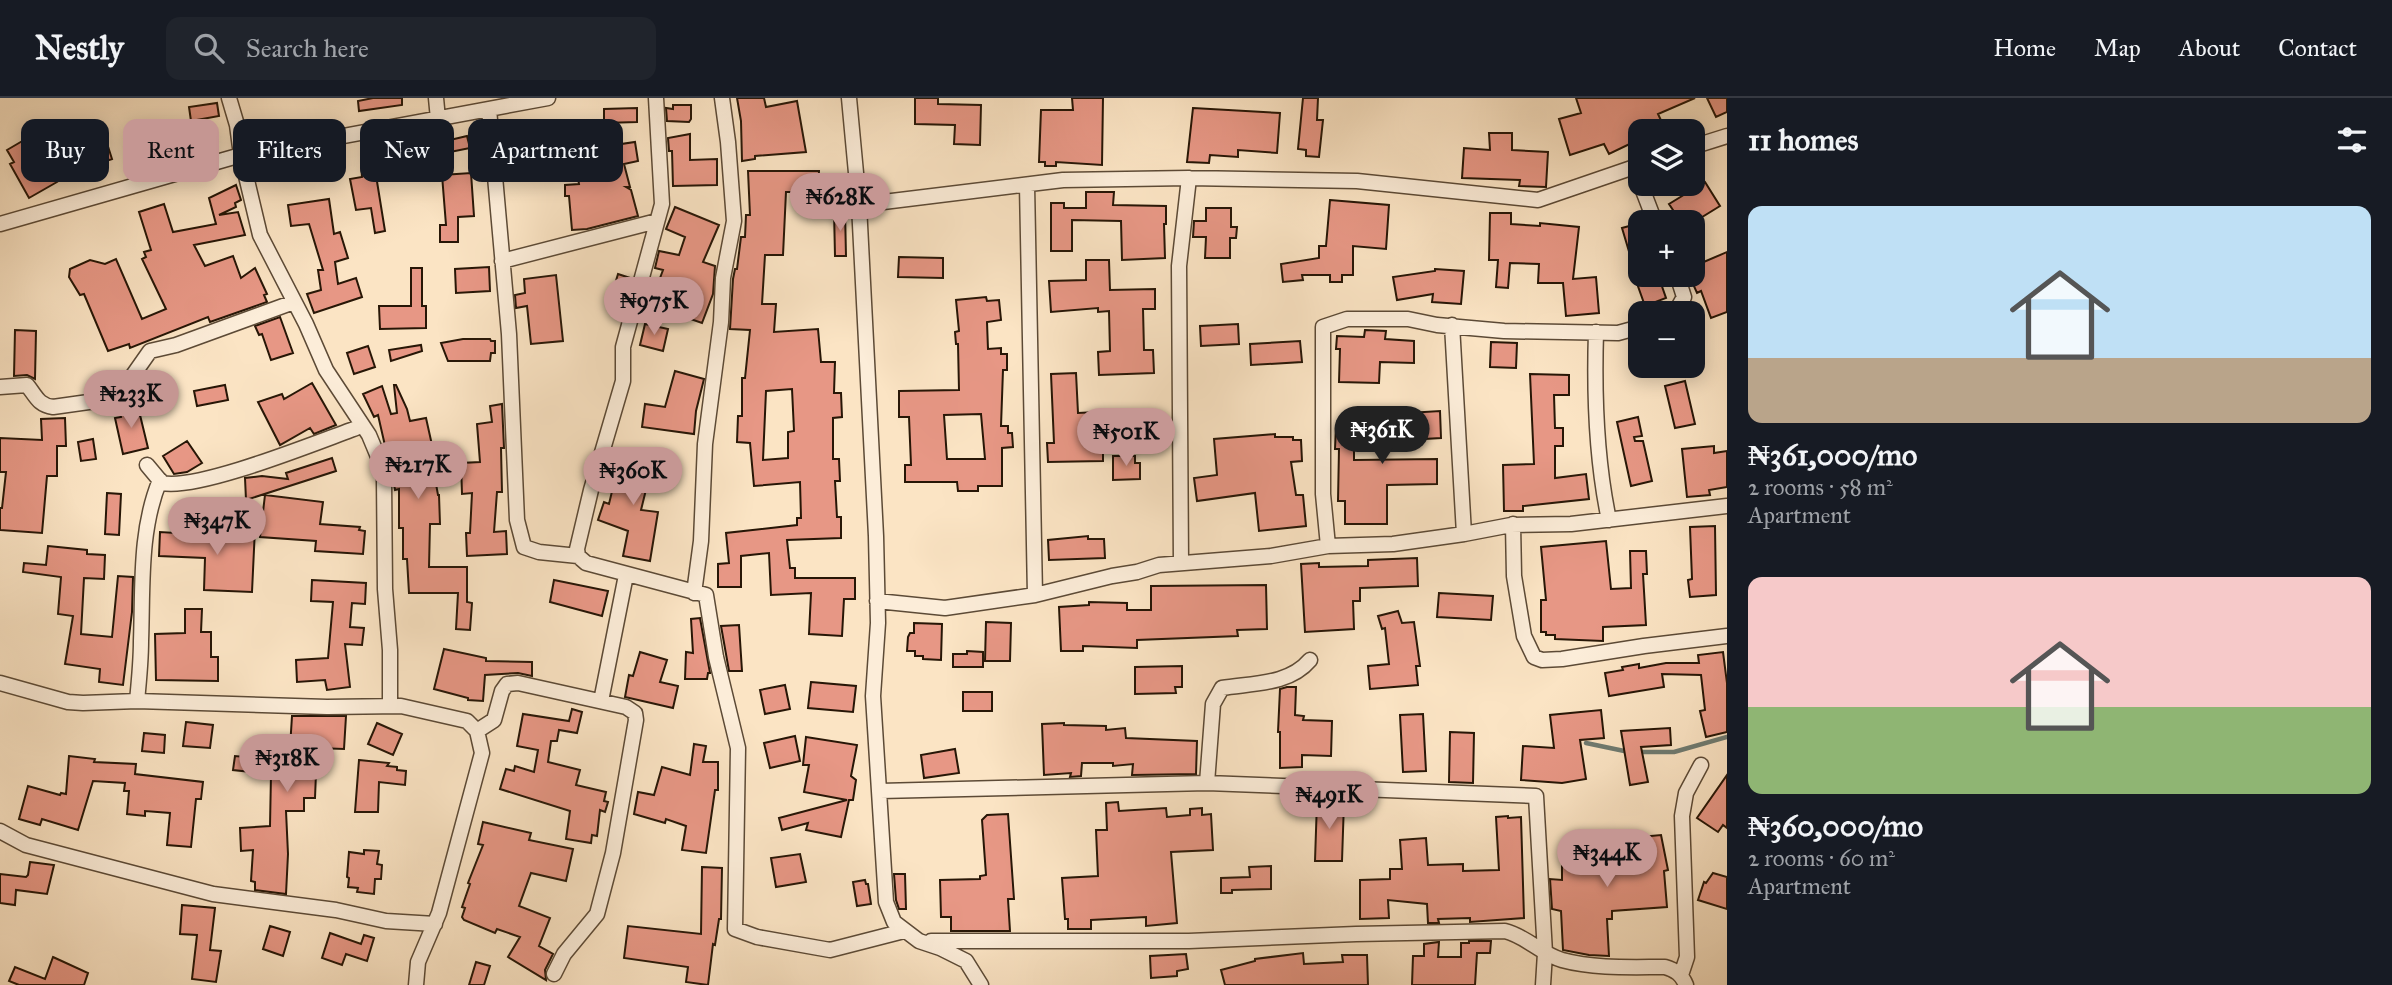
<!DOCTYPE html>
<meta charset="utf-8">
<style>
:root{--surface:#171b24;--page:#20242c;--text:#f1f3f6;--muted:#9ea1a6;--line:#363941;--accent:#c59692}
body{margin:0;font-family:"IM FELL Great Primer",serif;background:var(--page);color:var(--text);height:100vh;display:flex;flex-direction:column;font-size:26px;white-space:nowrap}
*{box-sizing:border-box;margin:0}
p{font-size:23px;color:var(--muted)}
.icon{flex:none;width:38px;height:38px;fill:none;stroke:currentColor;stroke-width:2;stroke-linecap:round;stroke-linejoin:round}
.map{position:relative;flex:1;overflow:hidden}
.drawer{display:flex;flex-direction:column;background:var(--surface);width:665px}
.drawer>*{flex:none}
.banner{position:absolute;left:21px;top:21px;width:665px;height:63px;display:flex;gap:14px}
.fabs{position:absolute;left:1628px;top:21px;display:grid;gap:14px}
.fabs a{display:grid;place-items:center;width:77px;height:77px;border-radius:14px;background:var(--surface);box-shadow:0 4px 18px #0003;font-size:35px}
.price{position:absolute;translate:-50% -60px;padding:0 16px;border-radius:24px;background:var(--accent);color:#111;font-size:23px;line-height:46px;filter:drop-shadow(0 2px 4px #0008)}
.price::after{content:'';position:absolute;left:50%;top:42px;width:21px;height:16px;margin-left:-10px;background:inherit;clip-path:polygon(0 0,100% 0,50% 100%)}
.price.selected{background:#222;color:#fff}
ul{padding:0;list-style:none}
li{display:grid;align-content:center;gap:14px;height:371px;padding:0 21px}
li span{display:grid;place-items:center;height:217px;border-radius:14px;color:#555}
li>.icon{margin-inline-start:auto}
span .icon{width:126px;height:126px;fill:#fffc;stroke-width:1}
li b{font-size:30px}
h2{display:flex;justify-content:space-between;align-items:center;height:84px;padding:0 21px;font-size:30px}
.tag{padding:0 24px;border-radius:14px;background:var(--surface);box-shadow:0 4px 18px #0003;font-size:24px;line-height:63px}
.tag.selected{background:var(--accent);color:#111}
header{display:flex;align-items:center;gap:42px;box-sizing:border-box;height:98px;padding:0 35px;background:var(--surface);border-bottom:2px solid var(--line)}
header strong{font-size:33px}
nav{display:flex;gap:38px;margin-inline-start:auto;font-size:24px}
.search{width:490px;height:63px;background:var(--page);display:flex;align-items:center;gap:18px;box-sizing:border-box;padding:0 24px;border-radius:14px;color:var(--muted);font-size:26px}
main{display:flex;flex:1;min-height:0}
.map>svg:first-child{display:block}
</style>
<header>
<strong>Nestly</strong>
<div class="search"><svg class="icon" aria-label="search" viewBox="0 0 24 24"><circle cx="10" cy="10" r="6"/><path d="M15 15l6 6"/></svg>Search here</div>
<nav><a>Home</a><a>Map</a><a>About</a><a>Contact</a></nav>
</header>
<main>
<div class="map">
<svg width="1727" height="887" viewBox="0 0 1727 887">
<rect width="100%" height="100%" fill="#fbe4c4"/>
<filter id="stains"><feTurbulence type="fractalNoise" baseFrequency=".00286" numOctaves="4"/><feColorMatrix values="0 0 0 0 .2 0 0 0 0 .09 0 0 0 0 .02 0 0 0 .5 -.17"/></filter>
<radialGradient id="worn" r=".72"><stop offset=".6" stop-color="#630" stop-opacity="0"/><stop offset="1" stop-color="#630" stop-opacity=".3"/></radialGradient>
<g fill="none" stroke-linecap="round" stroke-linejoin="round">
<path stroke="#6f7b71" stroke-width="4.5" d="M1586 645 1629 654
M1638 654H1674L1727 639"/>
</g>
<path fill="#e79785" stroke="#271606" stroke-width="2" fill-rule="evenodd" d="M373 0H402V7L359 13 358 3Z
M737 0H764L766 9 797 3 806 54 755 58V61L742 63 741 23Z
M915 0H938V6L981 7 980 47 954 46 955 27 915 26Z
M1072 0H1103L1102 67 1056 64V68H1045V64H1039L1041 12H1073Z
M1303 0H1318L1317 22H1323L1319 59 1306 58V52L1298 51Z
M1576 0H1695L1658 16 1666 33H1640V41L1609 56 1604 46 1570 57 1559 21 1581 15Z
M1707 0H1727V14L1716 19Z
M217 5 219 18 191 23 189 9Z
M673 7H691V21L689 24 667 23 666 10 673 11Z
M637 10V24L604 25V11Z
M1193 10 1280 15 1277 55 1238 52V59L1210 57 1209 65 1187 64Z
M597 26 601 49 635 44 638 63 624 66 630 89H626L631 92 638 118 587 131 572 132 569 98H565V87L579 86 571 37 580 35 579 29Z
M36 35 49 56 43 60 57 84 29 100 10 66 14 64 7 52Z
M1489 35H1512V52L1548 54 1546 89 1519 88 1520 82 1462 80 1464 50 1490 52Z
M690 36V62L717 61V87L673 88 672 53H669L668 40Z
M467 38 470 50 445 55 449 68 432 73 429 42H450Z
M105 39 112 61 100 65 93 44Z
M411 48 414 58 393 65 391 52Z
M374 65 385 133 375 135 371 110 356 112 350 81 362 79 361 66Z
M748 73H819L818 94H786L783 157H765L762 206H776L774 234 818 231 821 264H835L834 295H841L842 319 833 320V361H839L840 383H835L837 419H841V440L787 442 790 470H795V480H855V501H844L842 538 809 536 811 495 771 497 769 455 741 458V489H718V466L729 465 726 435 797 427V420H801L800 384 754 388 750 345 737 344 738 318H742V280H745L750 232 730 231 733 181 735 171H737L741 139H745L746 117H750ZM792 291 794 333 788 334V360L763 362 766 293Z
M471 75 474 118 458 119V144H440V127H446L442 77Z
M1705 84 1720 108 1694 124H1681L1669 106Z
M236 87 241 102 235 105 236 109 219 117 238 114 245 137 194 147 205 168 233 158 241 180 255 170 267 196 264 197 267 204 210 224 208 219 130 250 129 246 108 253 84 196 80 197 69 179 70 171 90 162 105 166 116 161 142 221 166 211 142 161 146 159 144 154 151 152 139 114 164 106 173 134 216 126 209 100Z
M1086 94H1114L1113 107 1166 108V126H1164L1165 160 1122 162 1121 123 1072 122V153H1051V105H1064V110H1086Z
M329 101 334 136 340 134 348 160 335 164 338 186 356 180 362 199 314 215 307 196 321 192 318 172H323L309 126 291 128 288 107Z
M1330 102 1389 107 1386 151 1353 148V177H1342V184H1330V177H1302L1303 182 1283 184 1281 166 1319 160V148H1326Z
M675 109 719 127 703 164 715 168 713 196 702 225 650 207 663 172 655 170 659 153 679 157 685 139 666 131Z
M1206 110H1231V129H1237L1236 140H1230V160H1205L1206 139H1193L1194 123H1206Z
M834 112H845L846 158H835Z
M1490 115H1511V126L1540 128V125L1579 129 1573 181 1596 179 1599 215 1566 218 1563 185H1538L1539 166 1510 165 1508 190 1496 189 1498 162H1489Z
M1640 125V177H1658L1666 200 1645 208 1634 177H1636L1622 130Z
M1727 154V214L1711 220 1701 193 1697 195 1689 177H1692V169Z
M899 159 943 160V180L898 179Z
M1086 162H1109L1110 192 1155 191V211H1143L1144 252H1153L1154 275 1099 277 1098 254 1110 253 1109 213 1098 214V210L1051 214 1049 183 1086 182Z
M489 169 490 193 456 195 455 171Z
M411 170H422V208H426V230L380 231 379 208H411Z
M1435 171 1464 173 1461 206 1432 204 1433 196 1397 202 1393 179 1435 173Z
M618 176 630 180 624 200 612 196Z
M556 177 563 243 531 246 527 208 516 210 515 197 525 195 524 181Z
M986 199 987 203 999 202 1001 222 987 224 988 251 1001 250V256H1007V272H1003L1001 328H1008V335H1012L1013 349 1002 350V388H978V393H958L957 384H905V367H911L909 319H899V293L959 292 958 246H956L955 234 959 233 956 202ZM981 316 985 361H947L944 317Z
M280 219 293 255 271 262 262 236 259 237 255 228Z
M645 226 668 231 663 253 640 247Z
M1238 226 1239 246 1201 248 1200 228Z
M15 232 36 233 35 281 27 277 14 278Z
M1365 232 1386 233 1385 241 1414 243V265L1380 264 1379 285 1339 284 1340 251H1336L1337 238 1364 239Z
M463 241H490L491 243H495V255H491L490 263H448L441 245Z
M1300 243 1302 264 1251 267 1250 246Z
M1491 244 1517 245 1516 270 1490 269Z
M421 247 422 253 391 263 389 252Z
M368 248 375 269 354 276 347 255Z
M675 273 704 281 696 313 694 336 642 329 645 306 665 309Z
M1076 275 1078 315 1097 314V343H1103V363L1048 364 1047 345H1054L1051 276Z
M1530 276 1569 277V297H1554L1555 330H1563V348H1555V380L1586 376 1589 401 1523 408V413H1504L1503 367 1534 366Z
M1685 283 1695 326 1675 330 1665 288Z
M312 285 336 327 314 336 310 330 280 347 258 304 282 296 284 301Z
M225 287 228 302 197 308 194 293Z
M394 287H396L407 311 410 323 426 320 432 347H429L438 397H439L440 426H430L429 469H467V504L472 505 470 532 456 531 458 495H409L407 461H403V430H399V391L395 392 388 352H386L378 317 374 319 363 296 382 288 391 316 397 315Z
M135 305 138 318 140 317 148 350 123 356 115 320 121 319 119 309Z
M502 306 504 350H501L502 394H497L494 434 506 433 507 456 467 458 466 435H470L472 395 462 396 461 365 480 364 477 326 492 324 490 308Z
M1440 313 1441 340 1354 345V362L1437 361V386L1387 387V426H1345V403H1338L1339 351H1335L1336 328 1393 329 1392 316Z
M1638 319 1642 338 1634 339 1635 343H1643L1652 383 1631 388 1617 324Z
M65 320 66 348H57V378H47L42 435 0 432V410H2L6 374H0V340L42 342 41 321Z
M1275 336V339H1293V342H1301L1302 363 1291 364 1296 397H1303L1306 428 1259 433 1255 395 1197 403 1194 380 1217 377 1214 341Z
M93 341 96 361 81 363 78 344Z
M187 343 202 365 187 374 174 376 163 358Z
M1714 348V355L1727 353V389L1709 392 1710 397 1687 399 1682 351Z
M630 352 654 359 641 412 658 414 650 463 623 458 628 433 598 422 604 404 609 406 615 381 620 382Z
M1113 358H1135V365H1140V381L1113 382Z
M332 360 336 373 246 402 245 380 262 378 288 381 286 375Z
M107 395 121 396 119 437 105 436Z
M265 397 323 404 320 426 360 429 359 432 365 433 363 456 315 453 316 443 260 439Z
M1715 428 1716 497 1690 499 1688 482 1692 481 1690 429Z
M235 429 255 430 252 494 204 492 205 460 159 458 160 434 225 438V431L235 432Z
M1088 438V441H1104L1105 460 1049 462 1048 442Z
M1606 443 1611 491 1631 490 1630 453H1646L1647 476H1643L1646 527 1603 529V543L1555 541V537H1546V534H1541V502H1546L1541 449Z
M48 448 87 452V456L105 457 104 481 84 480 81 536 112 539 118 478 133 479 132 514 123 587 99 584 100 571 65 566 73 518 58 516 61 479 23 474 24 465 46 467Z
M1417 460 1418 488 1360 490V503H1353L1354 531 1305 534 1301 466 1319 465V469L1368 468V462Z
M312 482 366 485 365 506 352 505 350 529 364 530 362 547 345 546 350 589 327 592 325 582 297 584 296 562 328 560 333 504 311 503Z
M554 482 608 493 602 518 550 504Z
M1266 487 1267 531 1237 532 1238 538 1137 542V550L1083 548V553H1061L1059 509 1089 507V504L1127 505V512H1151V488Z
M1439 495 1493 498 1491 522 1437 519Z
M185 511H202L201 534H211V559H218V583L156 582 155 536 185 535Z
M1398 513 1402 525 1414 524 1420 568H1416L1418 587 1370 591 1368 568 1389 566 1385 530 1382 531 1378 518Z
M700 520 710 575H708L707 581H685L686 554 693 555 691 521Z
M986 524 1011 525 1010 563H985Z
M914 525 942 526 941 562 923 561V558H915V553H907L908 539 910 535H914Z
M739 527 742 573H729L721 528Z
M444 551 486 560V563L532 564V578L518 575 485 577 483 603 468 602V600L434 591Z
M967 553 983 554V569H953V556H967Z
M640 554 667 562 660 584 678 588 673 610 625 599 629 577 633 578Z
M1723 554 1727 585V634L1706 639 1700 613 1705 612 1701 577 1662 576 1664 589 1609 598 1605 575 1623 572 1622 569 1639 566V570L1666 565H1699L1698 557Z
M1182 568V589H1175L1176 595 1135 596V569Z
M811 584 856 588 853 614 808 610Z
M785 587 790 611 765 616 760 592Z
M1287 589H1296L1295 617 1304 618 1303 622 1332 623 1331 658 1302 657V669L1280 670V634H1278L1280 591Z
M963 594H992V613H963Z
M572 611 582 614 577 635 559 632 557 643H551L548 664 580 672 576 687 606 694 604 703 608 704 605 714 600 712 597 738 592 737 591 745 566 741 570 713 500 691 506 671 514 673 515 668 534 674 538 652 517 648 523 616 569 623Z
M1601 612 1604 640 1580 642 1586 681 1562 685 1521 682 1523 648 1554 650 1550 617Z
M1423 616 1426 673 1403 674 1400 617Z
M292 618H346L344 651 317 650 315 700H304V713H286L288 756 286 796 255 792V784L251 783 253 752 241 753 240 730 270 728 271 676 233 672 235 658 277 662V650H290Z
M186 624 213 627 210 650 183 648Z
M377 625 402 636 393 657 368 646Z
M1064 625V627L1106 628V632L1125 630 1126 640 1197 643 1196 676 1132 677 1133 666 1113 668V665H1082L1081 678 1070 679 1071 675 1044 677 1042 626Z
M1670 630 1671 647 1641 649 1648 684 1630 687 1621 633Z
M1450 634 1474 635 1473 685 1449 684Z
M144 635 165 637 164 655 142 653Z
M795 638 800 663 770 670 764 645Z
M806 639 857 647 851 678 856 682 853 702H849L841 739 806 732 808 725 782 732 779 720 847 702 804 694 809 667H803Z
M694 646 706 648 703 664H718V692H715L706 755 682 752 686 728 666 721 665 725 634 716 638 694 654 697 662 669 690 677Z
M955 651 959 675 924 680 921 657Z
M69 658 95 661 94 664 136 666 135 676 203 684 201 701H196L191 749 167 747 170 715 145 713V718L127 716 129 693H124L125 685 93 683 78 732 42 721 40 727 19 721 28 688 60 697 61 695 66 696Z
M359 662 389 665 387 668 397 669V672L406 673 405 687 379 684 378 714H355Z
M1727 677V730L1723 727 1718 734 1697 720Z
M1317 703 1344 704 1342 763H1315Z
M1118 704 1119 713 1166 710 1167 719 1190 717V711L1202 710V717L1211 716 1213 752 1171 754 1177 825 1146 828V819L1091 822V831H1068V821H1065L1062 780 1098 778 1096 732H1107L1106 705Z
M1008 716 1014 801H1008L1010 833H951V819H941L940 782 980 781V778L986 777 982 722 987 717Z
M1508 718V720L1521 719 1524 820 1470 824V820L1438 821 1439 825H1428L1427 806 1388 802 1389 820 1360 821V782L1390 781V771H1402L1400 742 1426 740 1428 767 1463 766V773L1499 772 1496 719Z
M483 724 531 735 529 742 573 751 566 783 531 775 519 808 550 820 539 848 553 856 545 872 546 882 508 859 520 839 497 831 495 835 464 822 462 819 465 810 462 809 470 786 468 785 483 747 478 746Z
M1661 737 1668 772 1664 773 1667 809 1612 813V821H1607L1609 858 1589 857 1563 852 1561 813 1552 811 1550 781 1562 782V762L1577 761 1578 743 1619 745V741Z
M364 752 379 753 377 766 382 767 381 781H375L374 796 357 794 358 790 348 789 349 780 347 779 349 754 364 756Z
M800 756 806 784 776 789 771 760Z
M30 764 54 767 47 796 16 792 15 807 0 805V776L26 779 28 777Z
M1271 768V791L1232 792V795H1221V780L1250 779 1249 769Z
M702 769 722 770 721 821H719L715 847 713 846 708 887 686 884 688 869 624 860 628 828 701 836Z
M1713 775 1727 779V811L1698 802 1704 784 1706 785Z
M894 776H905L906 811H899L896 802Z
M865 782 866 786H868L871 806 857 808 853 784Z
M182 807 215 810 210 852 221 853 216 884 192 881 197 837 180 836Z
M270 828 290 834 283 858 263 851Z
M330 835 361 846 364 837 374 840 367 863 346 856 342 867 322 860Z
M1469 843H1491L1490 855H1477L1475 887H1412L1413 858H1424V846L1439 844 1438 859H1461V845H1469Z
M1303 855 1304 866 1343 864 1342 857H1367L1368 887H1225L1221 872 1255 863V861Z
M1186 856 1188 871 1177 873V878L1151 880 1150 858Z
M53 859 88 875 84 887H19L9 883 15 869 45 881Z
M476 864 490 868 484 887H469Z"/>
<g fill="none" stroke-linecap="round" stroke-linejoin="round">
<defs>
<path id="minor" d="M229 0 237 27 241 57 260 137 306 226 326 272 369 337 379 361 384 381 385 491 390 552V608
M436 0 438 21
M656 0 662 106 623 249V283L591 392 577 451 578 458 586 465 706 497 716 559 738 650 735 831 757 839 830 852 904 833
M849 0 859 107 876 438 878 525 873 598 886 804 894 824 919 843 940 850 966 863 981 887
M489 11 509 236 517 422 524 449 539 454 578 458
M1692 49 1727 38
M1634 69 1655 124
M1027 87 1035 497
M859 107 1063 82 1189 80 1357 83 1538 102 1640 67
M0 126 241 57 548 0
M502 163 657 123
M1670 215 1679 208 1684 199 1677 177
M1452 227 1464 436
M1596 234C1594 296 1596 361 1609 422
M0 289 27 287C36 298 38 307 53 309L117 300 150 253 176 247 294 204
M147 367 162 385C199 393 322 342 362 328
M1513 426 1514 478 1524 538 1534 559 1542 562 1562 561 1644 548 1727 538
M1328 448 1323 396V229L1347 221H1408L1437 227 1504 233 1618 235 1640 229
M1181 465 1179 168 1189 80
M694 495 701 443 705 346 721 224 723 180 734 123 728 44 722 0
M877 503 945 510 1035 497 1112 478 1137 474 1159 467 1271 458 1328 448 1393 446 1464 436 1511 427 1571 426 1727 408
M0 585 68 604 83 605 137 603 327 609 401 608 467 623 477 633 482 655 439 815 418 864 416 887
M137 603C139 583 141 563 141 543 143 490 139 432 160 382
M601 603 626 477
M477 633 494 622 502 593 507 586 518 585 626 609 635 615 636 622 613 755 597 816 564 856 554 876
M1207 685 1213 606 1222 590C1253 585 1289 587 1310 562
M880 693 1207 685 1536 698 1545 855 1543 887
M0 733 26 747 213 796 336 812 386 823 435 826
M931 843H1189L1356 836 1505 833C1526 838 1541 856 1562 862 1595 871 1632 869 1665 869 1676 872 1682 877 1686 887
M1681 877 1687 859 1682 718 1686 695 1701 667"/>
</defs>
<use href="#minor" stroke="#5c4a36" stroke-width="17"/>
<use href="#minor" stroke="#fcedd9" stroke-width="14"/>
</g>
<rect width="100%" height="100%" filter="url(#stains)"/>
<rect width="100%" height="100%" fill="url(#worn)"/>
</svg>
<div class="fabs">
<a><svg class="icon" aria-label="layers" viewBox="0 0 24 24"><path d="M12 4l9 5-9 5-9-5zM3 14l9 5 9-5"/></svg></a>
<a>+</a>
<a>−</a>
</div>
<b class="price" style="left:840px;top:135px">₦628K</b>
<b class="price" style="left:654px;top:239px">₦975K</b>
<b class="price" style="left:131px;top:332px">₦233K</b>
<b class="price selected" style="left:1382px;top:368px">₦361K</b>
<b class="price" style="left:1126px;top:370px">₦501K</b>
<b class="price" style="left:418px;top:403px">₦217K</b>
<b class="price" style="left:633px;top:409px">₦360K</b>
<b class="price" style="left:217px;top:459px">₦347K</b>
<b class="price" style="left:287px;top:696px">₦318K</b>
<b class="price" style="left:1329px;top:733px">₦491K</b>
<b class="price" style="left:1607px;top:791px">₦344K</b>
<div class="banner">
<a class="tag">Buy</a>
<a class="tag selected">Rent</a>
<a class="tag">Filters</a>
<a class="tag">New</a>
<a class="tag">Apartment</a>
</div>
</div>
<section class="drawer">
<h2>11 homes<svg class="icon" aria-label="filters" viewBox="0 0 24 24"><path d="M4 7h16M4 17h16"/><circle cx="9" cy="7" r="2"/><circle cx="15" cy="17" r="2"/></svg></h2>
<ul>
<li><span style="background:linear-gradient(#bfe0f5 70%,#b9a48a 0)"><svg class="icon" aria-label="home" viewBox="0 0 24 24"><path d="M3 11l9-7 9 7M6 9v11h12V9"/></svg></span><div><b>₦361,000/mo</b><p>2 rooms · 58 m²</p><p>Apartment</p></div></li>
<li><span style="background:linear-gradient(#f6c9c9 60%,#8fb573 0)"><svg class="icon" aria-label="home" viewBox="0 0 24 24"><path d="M3 11l9-7 9 7M6 9v11h12V9"/></svg></span><div><b>₦360,000/mo</b><p>2 rooms · 60 m²</p><p>Apartment</p></div></li>
</ul>
</section>
</main>
